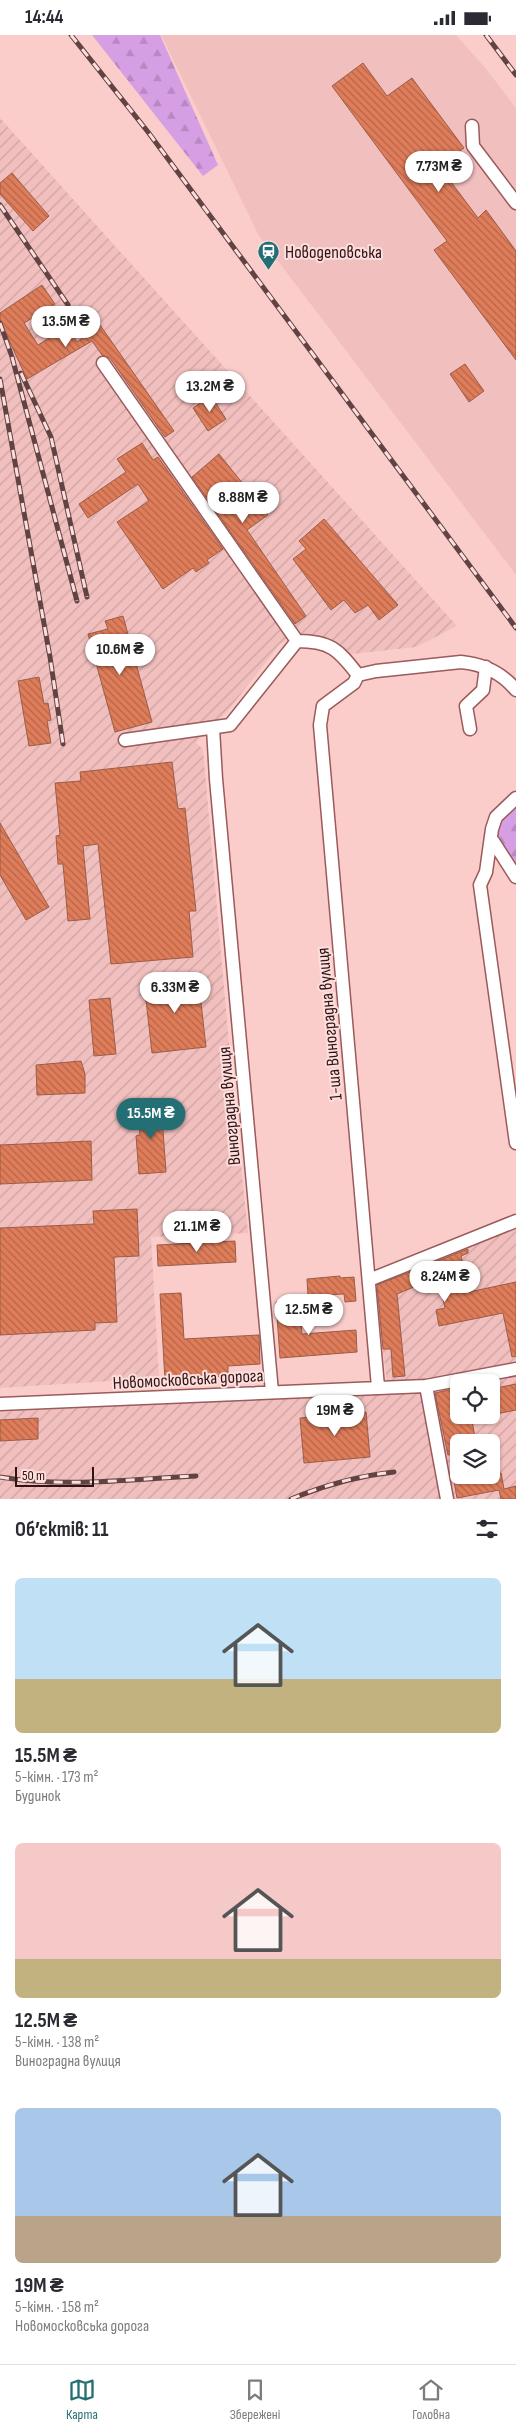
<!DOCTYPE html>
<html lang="uk">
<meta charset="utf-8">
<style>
:root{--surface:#fff;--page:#f7f7f7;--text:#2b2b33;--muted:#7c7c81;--line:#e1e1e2;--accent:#236f73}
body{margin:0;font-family:"Sofia Sans Condensed",sans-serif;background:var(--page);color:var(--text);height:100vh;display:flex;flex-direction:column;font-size:19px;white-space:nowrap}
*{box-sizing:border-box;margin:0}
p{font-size:16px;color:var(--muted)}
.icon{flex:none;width:28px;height:28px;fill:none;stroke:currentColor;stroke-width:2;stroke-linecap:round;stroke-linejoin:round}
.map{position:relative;height:1464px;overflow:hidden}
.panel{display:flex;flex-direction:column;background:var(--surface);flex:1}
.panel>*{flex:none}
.buttons{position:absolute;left:450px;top:1339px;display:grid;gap:10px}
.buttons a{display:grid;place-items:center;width:50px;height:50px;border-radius:8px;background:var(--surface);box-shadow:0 1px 4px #0004;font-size:25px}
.scale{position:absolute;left:15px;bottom:12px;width:79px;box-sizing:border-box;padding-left:5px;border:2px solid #2e1414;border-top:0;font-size:14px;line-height:18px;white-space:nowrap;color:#2e1414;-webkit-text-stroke:4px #fddedd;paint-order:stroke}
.price{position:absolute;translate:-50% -42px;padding:0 11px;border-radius:18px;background:#fff;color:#222;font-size:16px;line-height:32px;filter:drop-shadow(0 1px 2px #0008)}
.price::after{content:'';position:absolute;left:50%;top:30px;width:15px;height:11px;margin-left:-8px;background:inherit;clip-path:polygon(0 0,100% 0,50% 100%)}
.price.selected{background:var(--accent);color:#fff}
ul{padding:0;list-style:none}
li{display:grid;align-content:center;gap:10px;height:265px;padding:0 15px}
li span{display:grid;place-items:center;height:155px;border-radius:8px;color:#555}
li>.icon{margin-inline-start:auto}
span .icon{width:90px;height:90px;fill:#fffc;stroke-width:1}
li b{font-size:21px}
h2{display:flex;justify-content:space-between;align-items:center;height:60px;padding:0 15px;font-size:21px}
.status{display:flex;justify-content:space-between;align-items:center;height:35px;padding:0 25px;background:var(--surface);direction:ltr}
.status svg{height:14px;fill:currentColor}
.menu{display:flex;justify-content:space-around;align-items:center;height:70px;border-top:1px solid var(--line);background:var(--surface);font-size:14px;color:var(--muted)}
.menu a{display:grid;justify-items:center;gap:2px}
.menu .selected{color:var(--accent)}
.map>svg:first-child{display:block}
</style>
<div class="status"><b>14:44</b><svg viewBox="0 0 49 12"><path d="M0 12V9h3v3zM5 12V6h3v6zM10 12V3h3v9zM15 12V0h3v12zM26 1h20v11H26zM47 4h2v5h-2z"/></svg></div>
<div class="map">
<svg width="516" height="1464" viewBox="0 0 516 1464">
<defs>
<pattern id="industrial-furrows" width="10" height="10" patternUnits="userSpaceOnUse" patternTransform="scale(1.25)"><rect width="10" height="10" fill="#f1bfbe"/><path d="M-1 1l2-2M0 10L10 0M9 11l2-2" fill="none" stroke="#cfa3a2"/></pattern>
<pattern id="forest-firs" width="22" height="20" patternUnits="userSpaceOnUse" patternTransform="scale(1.25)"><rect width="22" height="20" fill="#d69fe3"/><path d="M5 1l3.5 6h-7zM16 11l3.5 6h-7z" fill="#b888c2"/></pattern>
<pattern id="building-back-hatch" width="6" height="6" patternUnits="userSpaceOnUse" patternTransform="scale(1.25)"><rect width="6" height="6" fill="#df7d5a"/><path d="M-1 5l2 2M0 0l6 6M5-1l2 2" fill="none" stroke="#b56549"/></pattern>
</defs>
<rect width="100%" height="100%" fill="#facdcb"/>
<path fill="#f1bfbe" d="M161 0H456L487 35 516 73V540L259 201Z"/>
<path fill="url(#industrial-furrows)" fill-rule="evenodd" d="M0 83 457 591 416 612 351 619 331 610 322 601 299 599 280 609 227 677 196 708 203 714 232 1043 248 1198 151 1202 159 1343 0 1353Z
M516 1187V1464H0V1377L388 1357 377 1267 376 1252 378 1245ZM459 1348H491V1380H459ZM459 1408H491V1440H459Z"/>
<path fill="url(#forest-firs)" d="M92 0H160L218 130 203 141Z
M516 760V842L493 806 495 780Z"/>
<path fill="url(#building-back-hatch)" stroke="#9a5d48" d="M363 28 387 61 412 43 464 113 439 131 478 183 486 175 516 216V325L434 215 447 206 332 51Z
M12 138 49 181 33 196 0 159V148Z
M42 250 55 269 24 288 38 310 68 292 77 307 100 290 174 396 165 402 110 323 102 320 92 306 27 344 0 286V278Z
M465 329 484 356 469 367 450 339Z
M211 361 226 384 208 396 193 373Z
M142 408 153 425 158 422 223 514 207 525 209 528 196 537 193 533 163 554 117 487 149 466 138 449 88 483 79 469 126 437 117 424Z
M219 419 268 480 247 495 306 581 295 589 192 442Z
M324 484 398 570 379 585 368 570 355 578 344 565 331 575 293 524 306 514 299 506Z
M123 581 152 687 115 697 88 599 108 594 105 586Z
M39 642 44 669 48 668 51 685 47 686 51 708 29 711 18 646Z
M172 727 178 774 185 773 196 876H189L193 922 111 929 98 809 83 811 90 884 68 886 63 829H58L56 801 60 800 55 748 81 746 80 737Z
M0 788 49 872 26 885 0 840Z
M198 941 206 1012 152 1018 144 947Z
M110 963 116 1019 94 1021 89 965Z
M81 1026 85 1039V1058L37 1060 36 1030Z
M161 1068 166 1137 139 1139 136 1101 140 1100 138 1070Z
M91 1106 92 1145 0 1149V1110Z
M137 1174 139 1221 114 1222 117 1287 95 1288V1295L0 1300V1193L94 1189 93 1176Z
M235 1206 236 1227 158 1231 157 1210Z
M468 1214V1218L461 1221 469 1257 516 1247V1321L512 1322 503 1278 439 1291 436 1275 445 1273 438 1242 397 1259 405 1341 393 1342 391 1314H383L377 1250Z
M340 1241V1243L354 1242 356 1266 345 1267 344 1259 308 1261 307 1244Z
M181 1258 184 1304 259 1300 260 1329 228 1331V1341L165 1345 160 1259Z
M299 1265 302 1299 356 1295 357 1317 280 1323 276 1267Z
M516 1349V1375L491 1380V1354Z
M453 1354 455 1361 459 1360V1380H471L476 1408H459V1418L448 1420 435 1358Z
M366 1377 370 1422 304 1428 300 1383Z
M38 1383V1404L0 1406V1385Z
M501 1438 504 1454 516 1451V1464H501L499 1455 457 1463 454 1446Z"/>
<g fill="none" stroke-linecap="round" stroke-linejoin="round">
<defs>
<path id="minor" d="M472 91 473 111 516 168
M103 328 297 606
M358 640 354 648 323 671 320 690 378 1352
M358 640 376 636 461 627C482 629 502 638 516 655
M213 693 216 744 272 1357
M470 694 466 671 483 655 486 632
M125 705 230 690 297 606C330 606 338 614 358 640
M516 763 496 782 492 794 486 837 480 850 516 1108
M493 806 516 842
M369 1245 516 1186
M426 1351 516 1334
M0 1369 426 1351 447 1464"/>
</defs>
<use href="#minor" stroke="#9c5a5a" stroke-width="15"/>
<use href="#minor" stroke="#fff" stroke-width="12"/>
<defs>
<path id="rail" d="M71 0 148 97 516 593
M486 0 516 40
M0 170 68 270
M0 288 12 322 77 566
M21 338 51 402 87 562
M0 344 50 622 63 709
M0 1442C64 1453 132 1444 196 1441
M291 1464C325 1450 357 1441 394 1437"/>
</defs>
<use href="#rail" stroke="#624343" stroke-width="5"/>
<use href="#rail" stroke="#fddedd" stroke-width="3" stroke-dasharray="9" stroke-linecap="butt"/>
</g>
<defs>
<symbol id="station-pin" viewBox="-11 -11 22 30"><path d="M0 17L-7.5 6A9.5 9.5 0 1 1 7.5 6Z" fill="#236f73" stroke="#fddedd"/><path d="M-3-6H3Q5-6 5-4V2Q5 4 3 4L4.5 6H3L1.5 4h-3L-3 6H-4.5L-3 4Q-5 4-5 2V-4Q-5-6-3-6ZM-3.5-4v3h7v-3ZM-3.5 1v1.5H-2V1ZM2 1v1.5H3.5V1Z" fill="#fff"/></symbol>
</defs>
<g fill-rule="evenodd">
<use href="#station-pin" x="256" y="204" width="25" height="34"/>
</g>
<g text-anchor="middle" stroke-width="4" stroke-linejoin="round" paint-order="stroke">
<g font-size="18" fill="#2e1414" stroke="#fddedd" text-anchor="start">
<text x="285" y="223">Новодеповська</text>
</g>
<g font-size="18" fill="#2e1414" stroke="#fddedd">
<text transform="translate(329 989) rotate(-95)" y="6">1-ша Виноградна вулиця</text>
<text transform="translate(229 1071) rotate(-95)" y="6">Виноградна вулиця</text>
<text transform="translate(188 1344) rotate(-3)" y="6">Новомосковська дорога</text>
</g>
</g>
</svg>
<div class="buttons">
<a><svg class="icon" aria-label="locate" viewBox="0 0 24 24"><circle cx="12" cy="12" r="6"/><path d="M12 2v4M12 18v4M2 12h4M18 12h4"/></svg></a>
<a><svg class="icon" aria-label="layers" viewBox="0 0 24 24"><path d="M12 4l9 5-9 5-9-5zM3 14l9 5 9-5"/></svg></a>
</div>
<div class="scale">50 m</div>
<b class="price" style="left:439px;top:158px">7.73M ₴</b>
<b class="price" style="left:66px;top:313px">13.5M ₴</b>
<b class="price" style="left:210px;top:378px">13.2M ₴</b>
<b class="price" style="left:243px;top:489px">8.88M ₴</b>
<b class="price" style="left:120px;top:641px">10.6M ₴</b>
<b class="price" style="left:175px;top:979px">6.33M ₴</b>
<b class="price selected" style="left:151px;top:1105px">15.5M ₴</b>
<b class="price" style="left:197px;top:1218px">21.1M ₴</b>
<b class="price" style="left:445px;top:1268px">8.24M ₴</b>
<b class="price" style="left:309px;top:1301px">12.5M ₴</b>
<b class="price" style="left:335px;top:1402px">19M ₴</b>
</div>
<section class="panel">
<h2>Об’єктів: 11<svg class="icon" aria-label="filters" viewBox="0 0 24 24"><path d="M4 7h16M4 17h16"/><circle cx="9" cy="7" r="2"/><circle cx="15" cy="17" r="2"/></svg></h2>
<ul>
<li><span style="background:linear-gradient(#bfe0f5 65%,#c2b280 0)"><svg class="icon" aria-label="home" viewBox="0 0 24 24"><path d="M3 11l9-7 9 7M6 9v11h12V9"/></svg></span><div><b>15.5M ₴</b><p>5-кімн. · 173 m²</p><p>Будинок</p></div></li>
<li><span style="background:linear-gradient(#f6c9c9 75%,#c2b280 0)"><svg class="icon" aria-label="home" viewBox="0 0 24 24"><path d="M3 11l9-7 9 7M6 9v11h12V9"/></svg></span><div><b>12.5M ₴</b><p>5-кімн. · 138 m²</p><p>Виноградна вулиця</p></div></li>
<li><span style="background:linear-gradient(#a9c7e8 70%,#b9a48a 0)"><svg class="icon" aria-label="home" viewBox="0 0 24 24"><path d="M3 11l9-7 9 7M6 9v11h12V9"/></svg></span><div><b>19M ₴</b><p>5-кімн. · 158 m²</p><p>Новомосковська дорога</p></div></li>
</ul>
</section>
<nav class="menu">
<a class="selected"><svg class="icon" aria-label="map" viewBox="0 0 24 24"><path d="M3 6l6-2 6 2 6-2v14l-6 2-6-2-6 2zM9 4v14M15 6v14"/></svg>Карта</a>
<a><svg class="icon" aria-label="saved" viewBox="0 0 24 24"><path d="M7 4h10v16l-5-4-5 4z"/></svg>Збережені</a>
<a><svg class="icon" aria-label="home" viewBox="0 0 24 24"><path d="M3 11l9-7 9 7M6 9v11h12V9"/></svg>Головна</a>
</nav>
